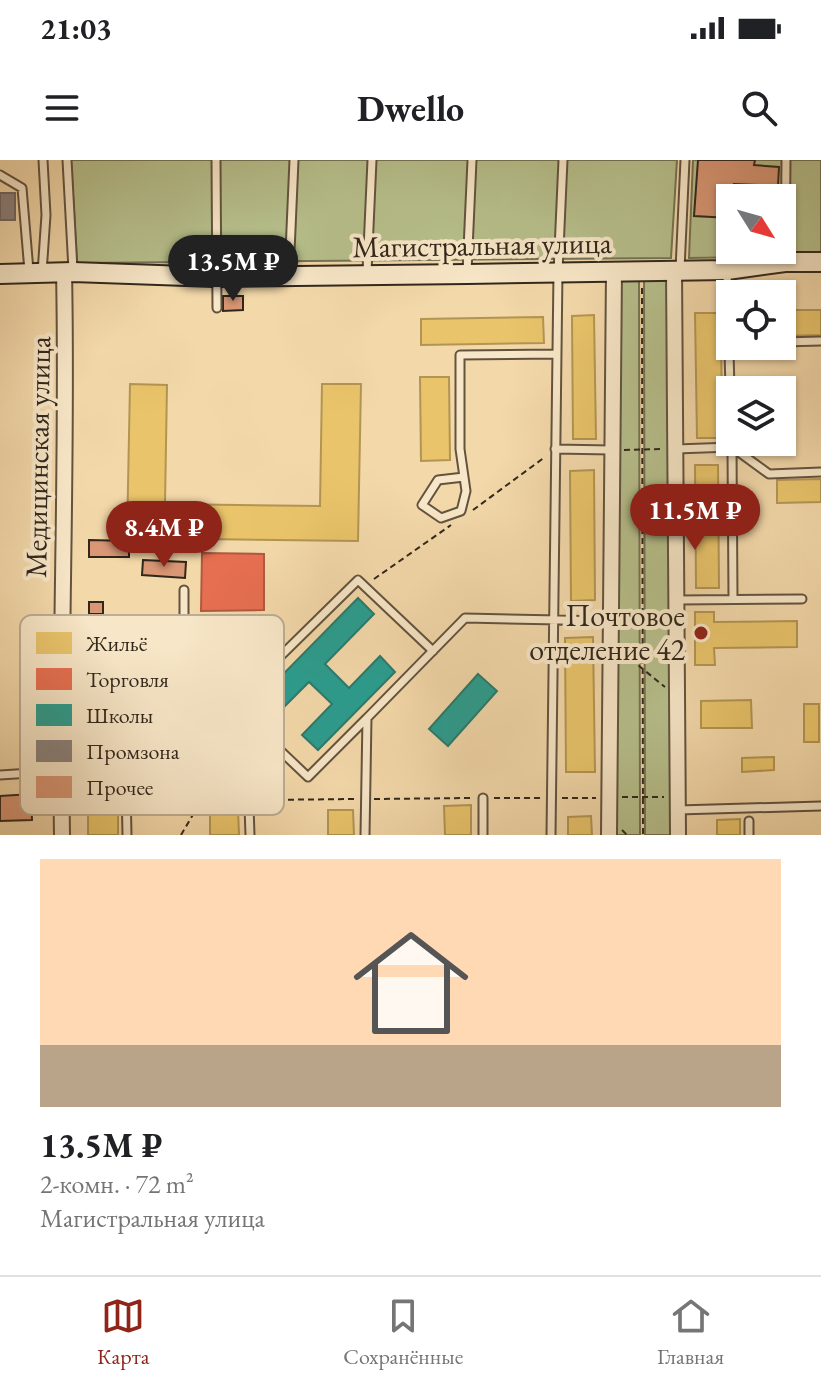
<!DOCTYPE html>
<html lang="ru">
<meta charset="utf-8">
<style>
:root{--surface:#fff;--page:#f2f2f2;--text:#202124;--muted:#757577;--line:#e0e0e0;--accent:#8f2418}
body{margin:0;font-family:"EB Garamond",serif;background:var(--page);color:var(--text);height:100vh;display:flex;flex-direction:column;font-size:30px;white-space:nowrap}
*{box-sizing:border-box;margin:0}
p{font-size:26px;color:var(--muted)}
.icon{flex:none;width:44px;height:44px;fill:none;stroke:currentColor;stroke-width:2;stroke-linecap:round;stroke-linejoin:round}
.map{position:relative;height:675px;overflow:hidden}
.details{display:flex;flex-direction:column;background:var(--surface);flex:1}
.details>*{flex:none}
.needle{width:52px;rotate:127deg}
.controls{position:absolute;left:716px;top:24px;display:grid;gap:16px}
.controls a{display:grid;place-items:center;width:80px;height:80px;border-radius:0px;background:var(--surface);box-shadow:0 2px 6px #0004;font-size:40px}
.price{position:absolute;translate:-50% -68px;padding:0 18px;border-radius:28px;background:var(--accent);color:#fff;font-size:26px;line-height:52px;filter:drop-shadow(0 2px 4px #0008)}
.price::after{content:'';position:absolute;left:50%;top:48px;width:24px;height:18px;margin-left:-12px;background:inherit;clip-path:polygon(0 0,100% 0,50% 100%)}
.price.selected{background:#222;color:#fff}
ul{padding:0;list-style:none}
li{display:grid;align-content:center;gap:16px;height:424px;padding:0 40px}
li span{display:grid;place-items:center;height:248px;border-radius:0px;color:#555}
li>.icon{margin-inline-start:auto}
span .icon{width:144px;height:144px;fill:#fffc;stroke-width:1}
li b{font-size:34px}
.status{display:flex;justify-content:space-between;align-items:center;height:56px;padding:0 40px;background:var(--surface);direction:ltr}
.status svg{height:22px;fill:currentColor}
header{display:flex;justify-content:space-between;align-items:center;height:104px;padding:0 40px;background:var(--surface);font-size:36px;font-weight:700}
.tab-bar{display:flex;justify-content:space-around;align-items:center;height:112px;border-top:2px solid var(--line);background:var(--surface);font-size:22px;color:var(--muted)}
.tab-bar a{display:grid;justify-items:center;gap:4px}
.tab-bar .selected{color:var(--accent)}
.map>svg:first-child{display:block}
</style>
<div class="status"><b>21:03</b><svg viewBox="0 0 49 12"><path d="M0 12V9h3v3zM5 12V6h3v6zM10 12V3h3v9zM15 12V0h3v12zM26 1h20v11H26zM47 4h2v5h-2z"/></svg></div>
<header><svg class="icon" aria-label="menu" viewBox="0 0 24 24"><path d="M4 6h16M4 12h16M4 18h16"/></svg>Dwello<svg class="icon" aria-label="search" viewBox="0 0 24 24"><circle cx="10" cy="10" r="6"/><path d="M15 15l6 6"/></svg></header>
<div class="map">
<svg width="821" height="675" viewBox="0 0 821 675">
<rect width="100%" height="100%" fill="#f3d8a9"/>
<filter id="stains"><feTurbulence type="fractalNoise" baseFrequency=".0025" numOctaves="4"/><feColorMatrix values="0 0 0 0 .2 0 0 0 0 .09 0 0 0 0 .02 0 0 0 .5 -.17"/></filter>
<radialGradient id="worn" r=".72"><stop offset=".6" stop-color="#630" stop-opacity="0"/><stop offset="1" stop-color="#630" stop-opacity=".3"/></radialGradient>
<path fill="#b6bf8b" stroke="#747354" stroke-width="2" fill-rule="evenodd" d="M71 0H677L671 98 77 103Z
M693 0H821V96L689 98ZM730 38H782V90H730Z
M614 112H639L640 675H615Z
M644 112H672L673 675H645Z"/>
<path fill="#e9c46a" stroke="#b29553" stroke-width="2" d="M782 150H821V175L782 176Z
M695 153H721L722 278H697Z
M594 155 596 279H573L572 156Z
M543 157 544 183 421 185V159Z
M420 217H449L450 300 421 301Z
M130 224 167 225 165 344 320 346 322 224H361L358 381 127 378Z
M695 305H718L719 428H696Z
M594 310 595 440 571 441 570 311Z
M821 319V342L777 343V320Z
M695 452H714V462L797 461V487L714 488 715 505H695Z
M593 477 595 612H566L565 478Z
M751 540 752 568H701V541Z
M804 544H819V582H804Z
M774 597V610L742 612V598Z
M471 645V675H445L444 646Z
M88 650H118V675H88Z
M210 650H238L239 675H210Z
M328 650H353L354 675H328Z
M591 656 592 675H568V657Z
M740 659V675H717V660Z"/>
<path fill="#e76f51" stroke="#b05941" stroke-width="2" d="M202 393 264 394V450L201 451Z"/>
<path fill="#2a9d8f" stroke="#2c7a6c" stroke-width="2" d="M358 438 374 454 325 504 349 528 380 496 395 512 318 590 302 575 332 544 309 522 267 564 251 547Z
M478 514 497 531 448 586 429 569Z"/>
<path fill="#8a817c" stroke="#6f665f" stroke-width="2" d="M0 33H15V60H0Z"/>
<path fill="#d99775" stroke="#31271c" stroke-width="2" d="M698 0H755L754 5 779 7 778 26 734 24 730 58 694 56Z
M223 136H243V150L223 151Z
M89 380 129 381V397H89Z
M143 400 186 402 185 418 142 415Z
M89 442H103V454H89Z
M31 634 32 660 0 661V636Z"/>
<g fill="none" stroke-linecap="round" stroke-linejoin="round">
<defs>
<path id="lane" d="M67 0 73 110
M216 0 217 148
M0 15 22 28 29 111
M785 102 786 0
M680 109 685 0
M367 112 372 0
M467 112 472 0
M727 112 730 230
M42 113 46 55 43 0
M289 115 294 0
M782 182 821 181
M732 287 733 439
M732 287 769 314 821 312
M555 289 611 290
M676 289 732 287 731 282
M464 317 438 320 422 345 441 358 461 351 466 331 460 289V195L556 194
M677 440 802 439
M61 460H184V430
M245 531 250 675
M247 559 308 617 367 558
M0 615 62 611
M483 638V675
M678 650 821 646
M749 661V675
M127 675 124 532 245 531 358 420 433 491
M365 675 367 558 465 458 610 461
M551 675 558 112 563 0"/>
<path id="street" d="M674 110 678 675
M62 675C59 487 68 300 64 112
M609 675 614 111"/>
<path id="secondary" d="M0 114 73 112 215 117 467 114 727 110 785 102H821"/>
</defs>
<use href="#lane" stroke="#62533f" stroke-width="11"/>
<use href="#street" stroke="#62533f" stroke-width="18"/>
<use href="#secondary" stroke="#31271c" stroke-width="22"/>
<path stroke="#31271c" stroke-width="2" stroke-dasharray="6 4" stroke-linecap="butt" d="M642 128 643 675
M624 290 662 289
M473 350 545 297
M374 419 451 365
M623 461 665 460
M623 493 665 527
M75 502H124V522
M622 637H664
M494 638H540
M562 638H596
M374 639 472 638
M134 640H240
M258 640 356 639
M74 641H116
M622 670 627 675
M181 675 201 641"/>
<use href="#lane" stroke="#f7e6c7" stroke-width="7"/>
<use href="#street" stroke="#f7e6c7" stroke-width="14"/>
<use href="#secondary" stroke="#f7e6c7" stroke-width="18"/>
</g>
<circle fill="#8f2418" stroke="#f7e6c7" stroke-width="3" cx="701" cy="473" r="8"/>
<g text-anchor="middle" stroke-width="8" stroke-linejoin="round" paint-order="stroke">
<g font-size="30" fill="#31271c" stroke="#f7e6c7">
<text transform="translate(482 85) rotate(-1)" y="10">Магистральная улица</text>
<text transform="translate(38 297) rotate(-89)" y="10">Медицинская улица</text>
</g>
<g font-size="30" fill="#31271c" stroke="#f7e6c7" text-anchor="end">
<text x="685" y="466">Почтовое<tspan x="685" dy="34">отделение 42</tspan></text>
</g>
</g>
<rect x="20" y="455" width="264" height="200" rx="12" fill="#f7e6c7" stroke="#bcad94" stroke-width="2"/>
<rect x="36" y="472" width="36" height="22" fill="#e9c46a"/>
<rect x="36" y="508" width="36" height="22" fill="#e76f51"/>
<rect x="36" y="544" width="36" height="22" fill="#2a9d8f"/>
<rect x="36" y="580" width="36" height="22" fill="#8a817c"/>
<rect x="36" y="616" width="36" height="22" fill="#d99775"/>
<g font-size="22" fill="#31271c">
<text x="86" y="491">Жильё</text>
<text x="86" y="527">Торговля</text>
<text x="86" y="563">Школы</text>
<text x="86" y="599">Промзона</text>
<text x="86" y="635">Прочее</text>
</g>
<rect width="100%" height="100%" filter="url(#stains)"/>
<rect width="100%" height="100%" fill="url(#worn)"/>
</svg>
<div class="controls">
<a><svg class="needle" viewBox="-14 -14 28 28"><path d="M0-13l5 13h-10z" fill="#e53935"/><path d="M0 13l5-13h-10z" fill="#757577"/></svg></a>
<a><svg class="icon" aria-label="locate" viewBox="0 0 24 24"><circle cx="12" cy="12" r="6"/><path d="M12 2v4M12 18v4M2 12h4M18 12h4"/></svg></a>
<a><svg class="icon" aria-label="layers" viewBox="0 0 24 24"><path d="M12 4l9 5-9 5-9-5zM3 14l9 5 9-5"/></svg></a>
</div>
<b class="price selected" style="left:233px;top:143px">13.5M ₽</b>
<b class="price" style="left:695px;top:392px">11.5M ₽</b>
<b class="price" style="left:164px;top:409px">8.4M ₽</b>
</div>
<section class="details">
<ul>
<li><span style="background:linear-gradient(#ffd9b3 75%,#b9a48a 0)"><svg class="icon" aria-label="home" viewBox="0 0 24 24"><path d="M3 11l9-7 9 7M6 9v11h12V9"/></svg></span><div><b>13.5M ₽</b><p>2-комн. · 72 m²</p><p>Магистральная улица</p></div></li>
</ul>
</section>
<nav class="tab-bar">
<a class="selected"><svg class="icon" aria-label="map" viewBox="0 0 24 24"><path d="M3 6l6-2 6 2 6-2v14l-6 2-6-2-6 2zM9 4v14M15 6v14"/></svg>Карта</a>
<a><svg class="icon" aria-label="saved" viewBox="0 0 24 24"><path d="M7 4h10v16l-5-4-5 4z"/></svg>Сохранённые</a>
<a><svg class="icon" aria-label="home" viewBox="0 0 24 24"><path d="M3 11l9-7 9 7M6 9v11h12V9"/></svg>Главная</a>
</nav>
